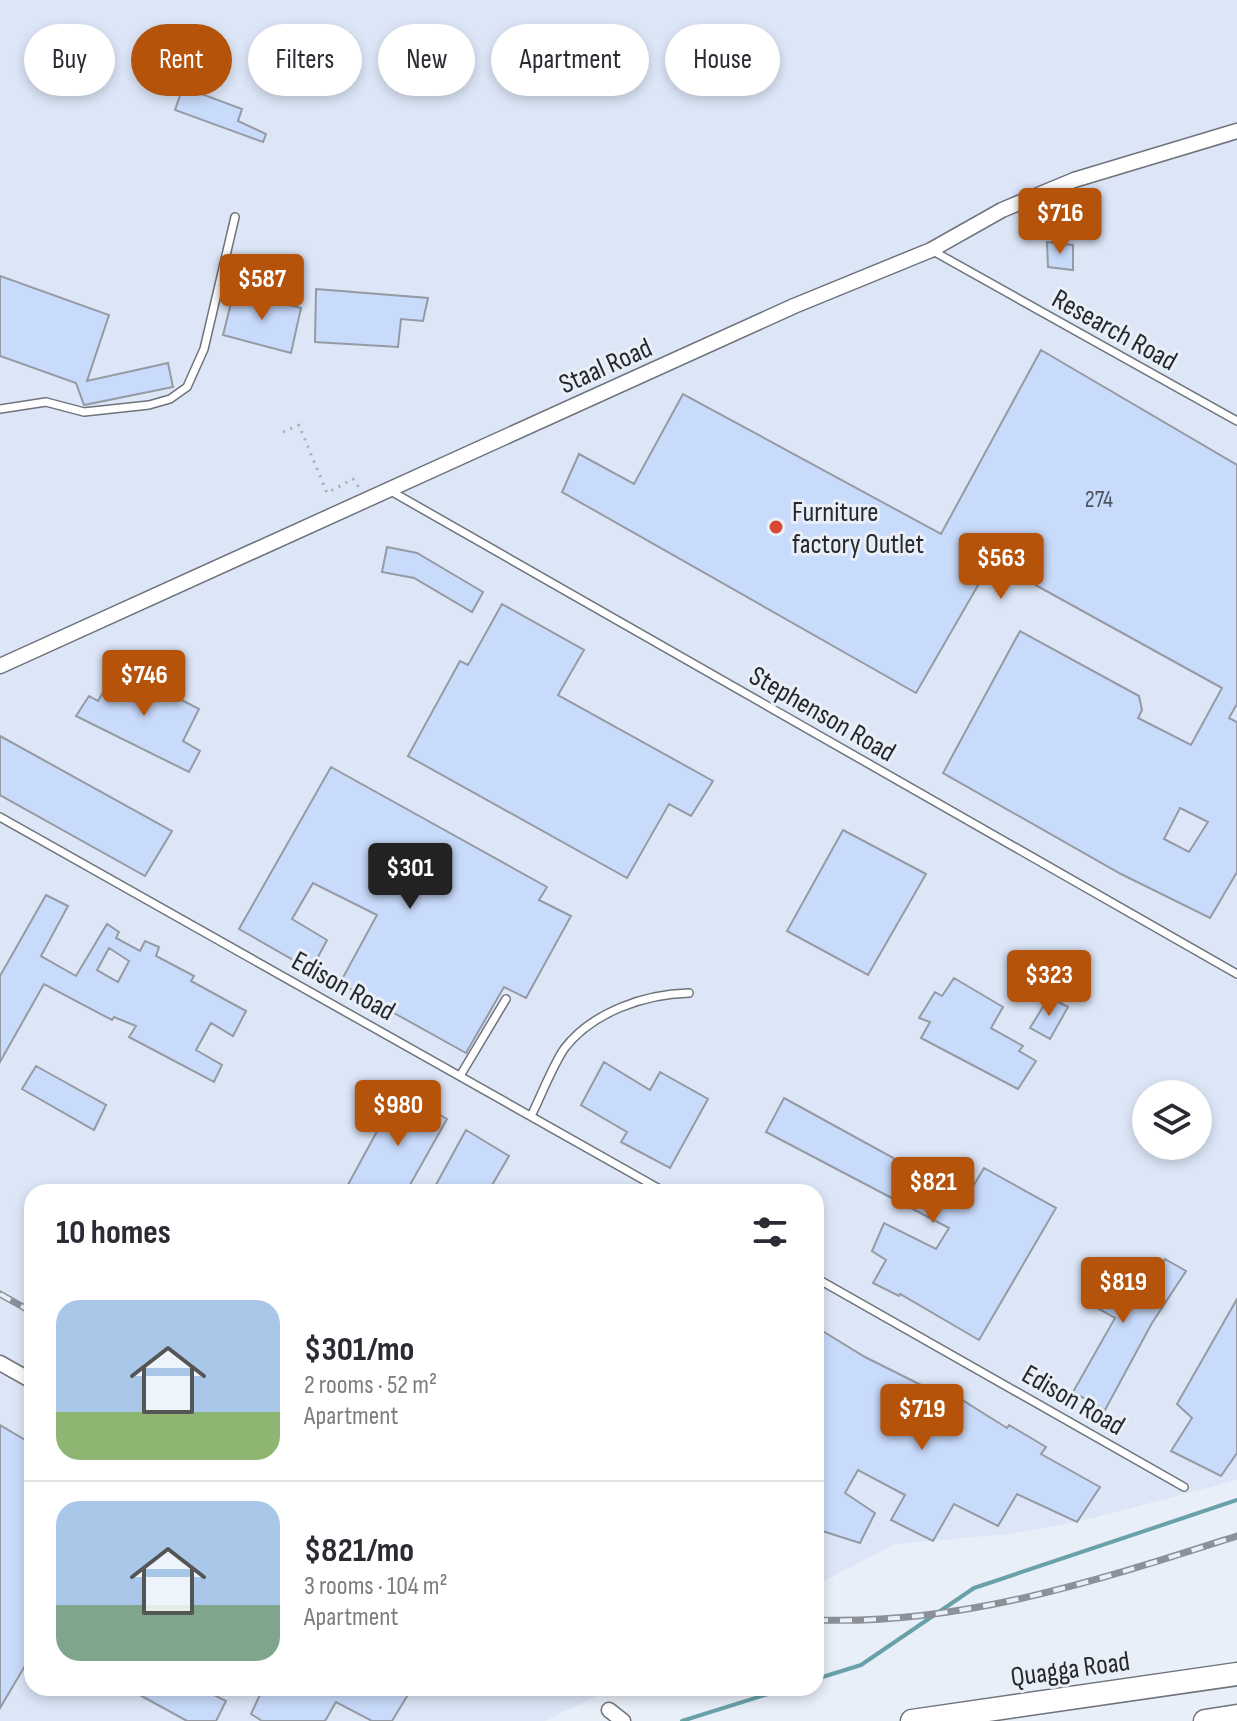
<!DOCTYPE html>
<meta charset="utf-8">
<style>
:root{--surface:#fff;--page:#f7f7f7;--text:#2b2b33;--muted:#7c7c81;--line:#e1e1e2;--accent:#b45309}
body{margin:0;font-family:"Sofia Sans Condensed",sans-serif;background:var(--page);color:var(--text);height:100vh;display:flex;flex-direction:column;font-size:30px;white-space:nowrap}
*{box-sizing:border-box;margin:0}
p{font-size:26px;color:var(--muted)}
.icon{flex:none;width:44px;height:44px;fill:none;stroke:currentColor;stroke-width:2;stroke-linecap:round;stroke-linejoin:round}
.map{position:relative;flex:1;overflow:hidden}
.sheet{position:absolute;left:24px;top:1184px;width:800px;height:512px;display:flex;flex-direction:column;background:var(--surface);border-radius:24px;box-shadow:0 4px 12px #0003}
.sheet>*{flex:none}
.banner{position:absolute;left:24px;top:24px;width:800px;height:72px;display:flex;gap:16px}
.fabs{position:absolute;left:1132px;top:1080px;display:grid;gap:16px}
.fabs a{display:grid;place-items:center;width:80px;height:80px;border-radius:50%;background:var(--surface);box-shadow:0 4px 12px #0003;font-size:40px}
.price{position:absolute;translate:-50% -68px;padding:0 18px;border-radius:8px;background:var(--accent);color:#fff;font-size:26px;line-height:52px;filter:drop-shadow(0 2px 4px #0008)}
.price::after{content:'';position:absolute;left:50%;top:48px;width:24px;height:18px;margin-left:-12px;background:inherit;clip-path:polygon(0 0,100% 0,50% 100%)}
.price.on{background:#222;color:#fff}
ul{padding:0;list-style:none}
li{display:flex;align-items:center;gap:24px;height:200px;padding:0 32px}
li+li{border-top:2px solid var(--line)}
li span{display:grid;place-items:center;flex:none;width:224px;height:160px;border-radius:24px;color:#555}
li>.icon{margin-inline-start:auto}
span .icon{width:96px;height:96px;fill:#fffc;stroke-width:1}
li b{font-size:34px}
h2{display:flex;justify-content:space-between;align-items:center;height:96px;padding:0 32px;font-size:34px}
.tag{padding:0 28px;border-radius:36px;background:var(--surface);box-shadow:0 4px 12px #0003;font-size:28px;line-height:72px}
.tag.on{background:var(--accent);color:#fff}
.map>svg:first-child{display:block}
</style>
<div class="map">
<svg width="1237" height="1721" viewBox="0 0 1237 1721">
<rect width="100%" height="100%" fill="#e9eff9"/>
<path fill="#dce6f7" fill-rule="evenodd" d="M0 0H1237V1480L1086 1520 1010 1534 895 1544 816 1585V1192H32V1688H613L545 1721H0ZM1146 1094H1198V1146H1146Z"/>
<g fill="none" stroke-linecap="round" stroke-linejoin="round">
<path stroke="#69a1a9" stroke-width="4" d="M816 1679 861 1665 974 1588 1237 1500
M682 1721 787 1688"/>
</g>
<path fill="#c9dbfb" stroke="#959aa3" stroke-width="2" fill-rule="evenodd" d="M183 87 242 109 238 121 266 134 263 142 175 110Z
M1047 242 1073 245V270L1048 267Z
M0 276 109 315 87 381 168 363 173 387 84 405 76 383 0 356Z
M316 289 428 298 423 321 401 319 398 347 315 342Z
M234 291 301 308 291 353 223 335Z
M1041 350 1237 465V704L1229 718 1237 722V872L1210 918 1121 874 943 773 1020 631 1139 696 1142 710 1138 718 1191 745 1222 688 992 561 916 693 562 492 579 454 634 484 683 394 941 534ZM1180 808 1208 822 1189 852 1164 839Z
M387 547 417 553 483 592 472 612 414 578 382 572Z
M502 604 584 650 558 695 713 781 691 816 669 804 627 878 408 756 460 661 468 665Z
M118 667 199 709 183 741 200 751 189 772 76 716 89 696 98 701Z
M0 736 172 831 145 876 0 795Z
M331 767 547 887 539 900 571 916 526 998 504 987 466 1053 340 983 377 915 313 883 292 919 327 940 311 970 239 929Z
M843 830 926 874 868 975 787 931Z
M46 895 68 906 41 956 76 976 107 924 119 932 116 938 140 951 145 941 159 947 156 956 194 976 191 981 246 1011 233 1036 211 1023 196 1050 222 1065 214 1082 129 1037 136 1026 114 1017 112 1020 44 984 0 1062V976ZM109 948 129 961 118 982 97 970Z
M954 978 1003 1007 991 1028 1023 1046 1019 1051 1036 1061 1018 1089 921 1038 930 1022 919 1018 935 992 942 996Z
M1049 997 1068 1007 1050 1039 1030 1028Z
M604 1062 650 1090 660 1072 708 1099 670 1168 621 1142 627 1132 581 1105Z
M36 1066 106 1105 94 1130 22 1089Z
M399 1091 447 1119 406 1192H344Z
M784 1098 966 1198 984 1168 1056 1208 979 1340 900 1294 899 1296 873 1283 886 1260 872 1251 884 1223 936 1249 949 1228 766 1132Z
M466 1130 509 1156 488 1192H432Z
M1165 1259 1186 1271 1152 1323 1105 1410 1073 1392 1115 1318 1083 1300 1101 1263 1140 1283 1147 1270 1158 1277Z
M1237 1299V1453L1221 1476 1171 1451 1192 1418 1177 1404Z
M816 1327 865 1357 957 1403 959 1398 1007 1428 1009 1425 1046 1447 1041 1454 1100 1487 1077 1522 1017 1494 998 1526 954 1504 933 1541 891 1520 905 1495 858 1470 845 1493 875 1513 860 1543 816 1529Z
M0 1425 32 1444V1654L0 1708Z
M127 1688H210L208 1692 226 1701 216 1721H187Z
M263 1688H412L392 1721H372L336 1702 325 1721H262L251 1714Z"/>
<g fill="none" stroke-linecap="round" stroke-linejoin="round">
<defs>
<path id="service" d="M933 251 1237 421
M0 409 46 402 84 412 149 405 170 399 187 387 204 349 235 217
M389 490 1237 974
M0 817 665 1192
M460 1076 506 999
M531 1116C542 1094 551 1069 564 1049 592 1012 645 994 689 993
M816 1278 1184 1487"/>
<path id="minor" d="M0 666 794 306 931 250 1002 210 1074 180 1237 131
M0 1363 32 1381
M609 1710 623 1721"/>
<path id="primary" d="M912 1721 1237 1674
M1205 1721 1237 1716"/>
</defs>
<use href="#service" stroke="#6e737c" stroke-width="10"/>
<use href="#minor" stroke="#6e737c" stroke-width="17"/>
<use href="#primary" stroke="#6e737c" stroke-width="25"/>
<path stroke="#a9adb5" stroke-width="3" stroke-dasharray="2 6" stroke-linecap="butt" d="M283 432 299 425 327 493 353 479 360 489"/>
<use href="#service" stroke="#fff" stroke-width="7"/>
<use href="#minor" stroke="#fff" stroke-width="14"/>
<use href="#primary" stroke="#fff" stroke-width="22"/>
<defs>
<path id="rail" d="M0 1294 32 1312
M816 1620C963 1625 1099 1580 1237 1536"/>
</defs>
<use href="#rail" stroke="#8c9098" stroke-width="7"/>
<use href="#rail" stroke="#e9eff9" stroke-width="4" stroke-dasharray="12" stroke-linecap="butt"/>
</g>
<circle fill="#d54932" stroke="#e9eff9" stroke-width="3" cx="776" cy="527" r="8"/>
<g text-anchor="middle" stroke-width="6" stroke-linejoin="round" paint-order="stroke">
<g font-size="24" fill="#4f5560">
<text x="1099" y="507">274</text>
</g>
<g font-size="28" fill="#26282c" stroke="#e9eff9">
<text transform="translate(1115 329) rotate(29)" y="10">Research Road</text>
<text transform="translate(605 365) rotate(-24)" y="10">Staal Road</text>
<text transform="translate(823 713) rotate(30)" y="10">Stephenson Road</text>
<text transform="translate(344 985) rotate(29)" y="10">Edison Road</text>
<text transform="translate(1074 1399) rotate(30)" y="10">Edison Road</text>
<text transform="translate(1070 1668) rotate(-8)" y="10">Quagga Road</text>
</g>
<g font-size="28" fill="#26282c" stroke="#e9eff9" text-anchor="start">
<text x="792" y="521">Furniture<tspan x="792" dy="32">factory Outlet</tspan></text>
</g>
</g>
</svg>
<div class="fabs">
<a><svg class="icon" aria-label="layers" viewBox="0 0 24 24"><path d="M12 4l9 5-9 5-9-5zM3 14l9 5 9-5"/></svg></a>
</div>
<b class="price" style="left:1060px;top:256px">$716</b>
<b class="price" style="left:262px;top:322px">$587</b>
<b class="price" style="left:1001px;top:601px">$563</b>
<b class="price" style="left:144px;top:718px">$746</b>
<b class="price on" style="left:410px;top:911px">$301</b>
<b class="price" style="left:1049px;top:1018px">$323</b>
<b class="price" style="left:398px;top:1148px">$980</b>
<b class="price" style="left:933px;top:1225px">$821</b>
<b class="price" style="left:1123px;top:1325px">$819</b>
<b class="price" style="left:922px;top:1452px">$719</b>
<div class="banner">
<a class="tag">Buy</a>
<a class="tag on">Rent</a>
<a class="tag">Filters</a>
<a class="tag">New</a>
<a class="tag">Apartment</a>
<a class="tag">House</a>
</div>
<section class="sheet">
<h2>10 homes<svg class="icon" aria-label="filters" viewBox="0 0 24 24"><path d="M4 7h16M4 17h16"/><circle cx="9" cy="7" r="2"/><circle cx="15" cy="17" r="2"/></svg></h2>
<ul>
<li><span style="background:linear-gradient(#a9c7e8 70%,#8fb573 0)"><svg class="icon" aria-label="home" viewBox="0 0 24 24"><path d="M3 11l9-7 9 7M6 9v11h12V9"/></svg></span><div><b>$301/mo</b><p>2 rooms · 52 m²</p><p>Apartment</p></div></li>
<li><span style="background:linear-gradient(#a9c7e8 65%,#7fa58c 0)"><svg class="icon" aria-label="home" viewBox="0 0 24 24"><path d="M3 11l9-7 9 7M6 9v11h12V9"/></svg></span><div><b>$821/mo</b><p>3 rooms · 104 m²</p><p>Apartment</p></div></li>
</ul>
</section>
</div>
